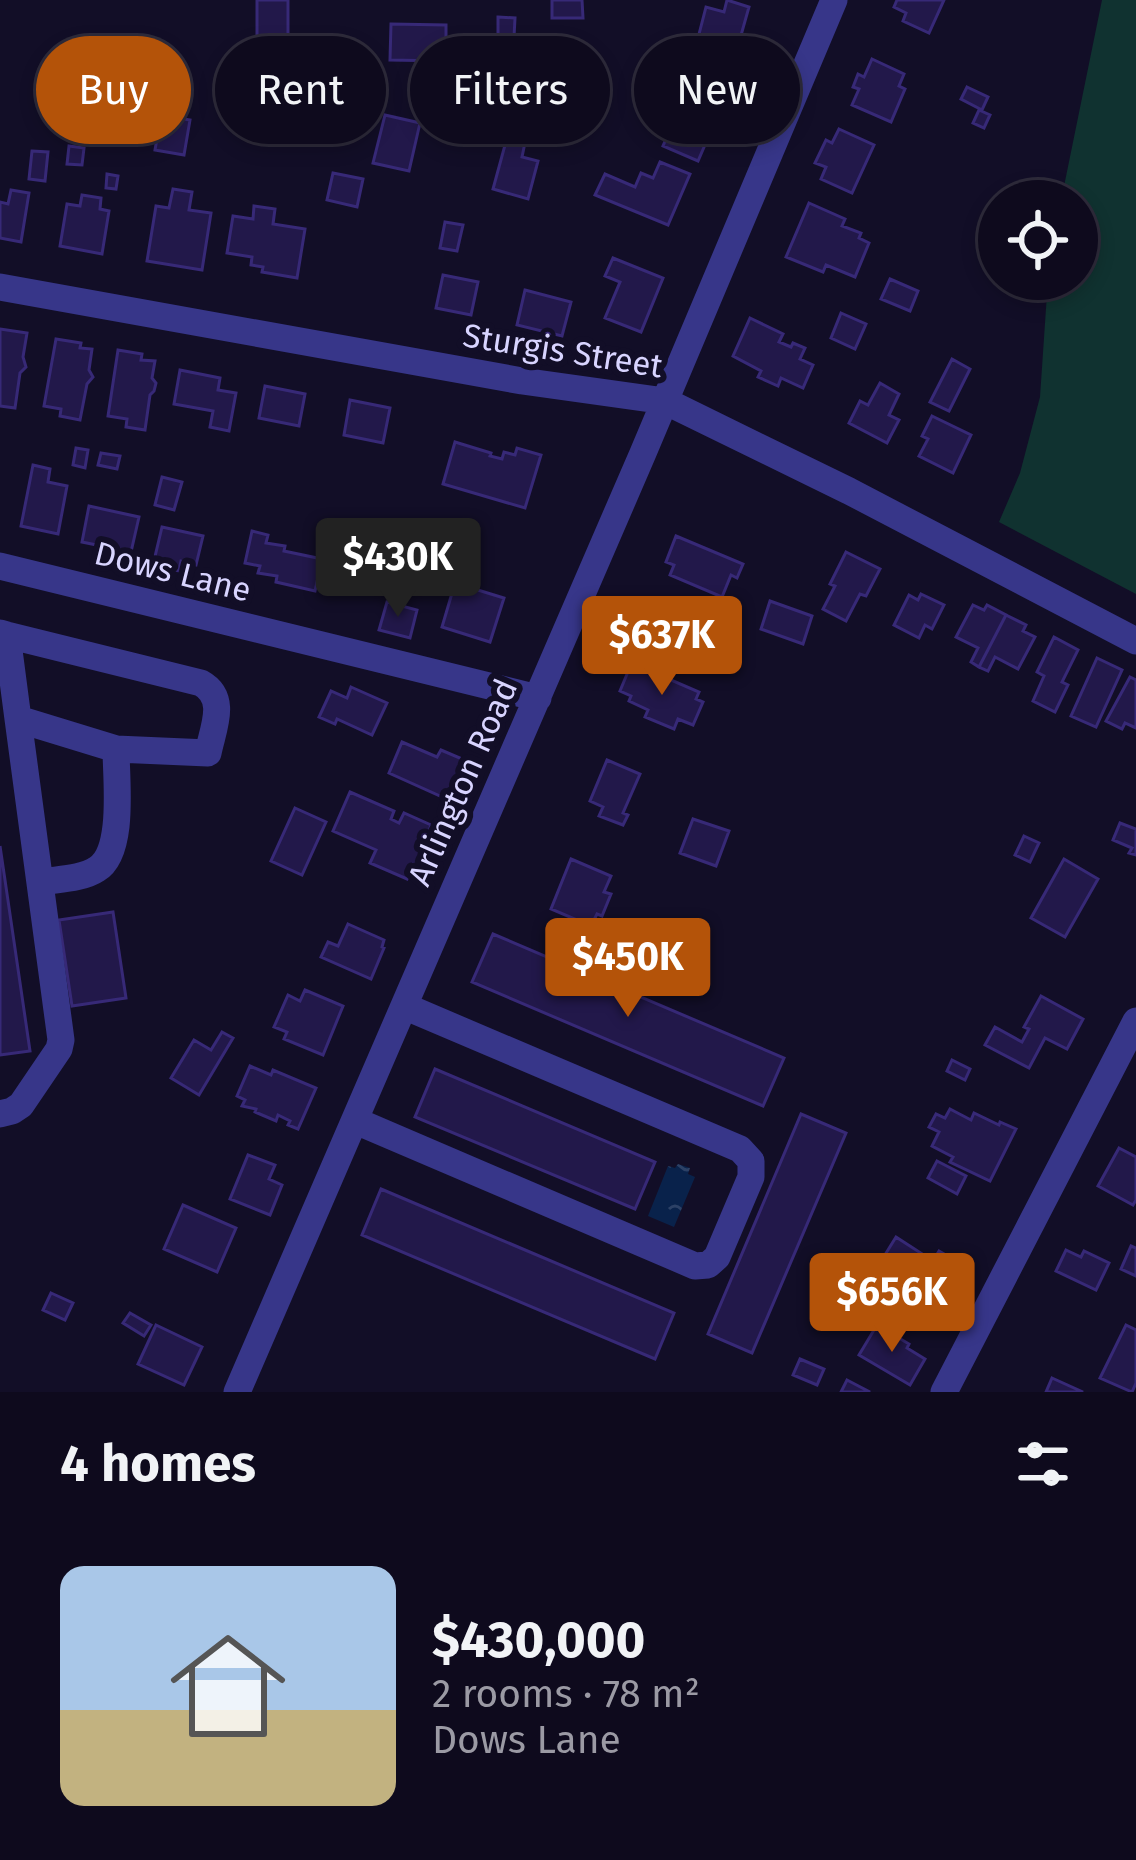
<!DOCTYPE html>
<meta charset="utf-8">
<style>
:root{--surface:#0e0a1d;--page:#171326;--text:#f1f3f6;--muted:#9b9aa4;--line:#2e2b3b;--accent:#b45309}
body{margin:0;font-family:"Fira Sans",sans-serif;background:var(--page);color:var(--text);height:100vh;display:flex;flex-direction:column;font-size:45px;white-space:nowrap}
*{box-sizing:border-box;margin:0}
p{font-size:39px;color:var(--muted)}
.icon{flex:none;width:66px;height:66px;fill:none;stroke:currentColor;stroke-width:2;stroke-linecap:round;stroke-linejoin:round}
.map{position:relative;height:1392px;overflow:hidden}
.drawer{display:flex;flex-direction:column;background:var(--surface);flex:1}
.drawer>*{flex:none}
.banner{position:absolute;left:36px;top:36px;width:1065px;height:108px;display:flex;gap:24px}
.tools{position:absolute;left:978px;top:180px;display:grid;gap:24px}
.tools a{display:grid;place-items:center;width:120px;height:120px;border-radius:50%;background:var(--surface);box-shadow:0 6px 18px #0003,0 0 0 3px var(--line);font-size:60px}
.price{position:absolute;translate:-50% -102px;padding:0 27px;border-radius:12px;background:var(--accent);color:#fff;font-size:39px;line-height:78px;filter:drop-shadow(0 3px 6px #0008)}
.price::after{content:'';position:absolute;left:50%;top:72px;width:36px;height:27px;margin-left:-18px;background:inherit;clip-path:polygon(0 0,100% 0,50% 100%)}
.price.selected{background:#222;color:#fff}
ul{padding:0;list-style:none}
li{display:flex;align-items:center;gap:36px;height:300px;padding:0 60px}
li span{display:grid;place-items:center;flex:none;width:336px;height:240px;border-radius:24px;color:#555}
li>.icon{margin-inline-start:auto}
span .icon{width:144px;height:144px;fill:#fffc;stroke-width:1}
li b{font-size:51px}
h2{display:flex;justify-content:space-between;align-items:center;height:144px;padding:0 60px;font-size:51px}
.pill{padding:0 42px;border-radius:54px;background:var(--surface);box-shadow:0 6px 18px #0003,0 0 0 3px var(--line);font-size:42px;line-height:108px}
.pill.selected{background:var(--accent);color:#fff}
.map>svg:first-child{display:block}
</style>
<div class="map">
<svg width="1136" height="1392" viewBox="0 0 1136 1392">
<defs>
<pattern id="water-ripples" width="26" height="14" patternUnits="userSpaceOnUse" patternTransform="scale(3)"><rect width="26" height="14" fill="#09224b"/><path d="M2 4q2-2 4 0t4 0M15 11q2-2 4 0t4 0" fill="none" stroke="#2c4166"/></pattern>
</defs>
<rect width="100%" height="100%" fill="#120e27"/>
<path fill="#103230" d="M1102 0H1136V594L999 522 1020 473 1040 397 1048 279H1077V201H1061Z"/>
<path fill="url(#water-ripples)" d="M678 1164 690 1168 688 1174 695 1177 674 1227 648 1216 668 1166 675 1168Z"/>
<path fill="#22184a" stroke="#372977" stroke-width="3" d="M257 0H288V39L257 38Z
M552 0H582L583 18H552Z
M727 0 749 7 736 53 697 42 706 7 724 12Z
M897 0H944L929 33 903 21 906 13 894 7Z
M498 17 515 18 514 37 498 36Z
M391 24 446 25V61L390 60Z
M680 43 712 52 707 70 675 61Z
M872 59 904 74 899 86 905 89 891 122 852 105 859 89 853 87 858 74 864 77Z
M967 87 988 97 982 110 961 99Z
M688 89 720 103 713 119 719 121 714 133 711 131 698 161 663 146Z
M979 110 990 115 984 128 973 123Z
M161 115 190 120 184 155 155 150Z
M385 115 420 123 409 171 373 163Z
M839 129 874 145 852 193 821 179 826 167 815 163 826 140 832 143Z
M508 134 526 138 522 157 538 161 528 199 493 189Z
M69 146 84 148 82 165 67 164Z
M32 151 48 152 45 181 29 179Z
M660 162 690 174 668 225 595 195 605 174 635 187 641 173 653 178Z
M333 173 363 179 357 207 327 200Z
M107 174 118 176 116 189 106 188Z
M173 189 192 192 189 210 211 213 202 270 147 261 156 206 169 208Z
M11 190 29 193 21 242 0 238V202L8 204Z
M82 195 101 198 100 209 109 211 102 254 60 246 67 204 80 206Z
M809 203 845 219 842 226 861 233 859 238 869 243 855 277 826 265 823 272 786 257Z
M254 206 275 209 273 224 305 229 297 278 262 272 263 267 251 265 252 257 227 253 233 216 253 219Z
M445 222 463 225 457 251 440 248Z
M613 258 663 278 641 332 605 318 620 282 605 276Z
M443 275 478 282 471 315 436 308Z
M890 279 918 291 910 311 881 299Z
M525 290 571 302 562 336 517 325Z
M841 313 866 324 855 349 831 338Z
M750 318 783 334 779 342 791 347 793 343 805 348 800 359 813 365 803 388 781 378 778 386 758 377 761 371 733 356Z
M0 329 27 333 23 357 26 367 20 373 15 408 0 406Z
M56 339 81 343 80 348 92 349 89 370 93 377 87 384 80 420 60 416 61 409 44 406Z
M118 350 142 354 141 360 155 361 152 378 156 383 154 391 150 395 145 430 126 427 127 419 108 416Z
M952 359 970 369 949 411 930 402Z
M180 370 220 378 218 390 236 393 229 431 210 427 213 411 174 404Z
M880 383 899 394 889 415 899 420 887 443 849 423 860 401 868 405Z
M265 386 305 394 299 426 259 418Z
M350 400 390 408 383 443 344 435Z
M932 416 971 435 953 473 919 456 928 439 922 436Z
M455 442 491 453 490 456 502 459 504 452 515 455 517 448 541 455 525 508 443 484Z
M76 448 88 450 85 468 73 465Z
M101 453 120 456 117 469 98 465Z
M33 465 50 469 48 482 67 486 58 534 21 526Z
M162 477 182 482 174 510 155 505Z
M89 506 139 517 131 552 82 542Z
M162 527 203 536 196 565 181 561 179 571 153 565Z
M252 531 268 535 266 543 285 546 284 551 322 559 315 591 276 582 277 576 258 573 260 566 245 563Z
M676 536 743 564 737 578 731 575 722 597 670 575 674 565 666 562Z
M846 552 880 569 866 596 860 594 846 621 823 609 835 586 830 584Z
M455 583 504 598 490 642 442 627Z
M921 594 944 605 932 629 925 625 919 638 894 625 909 595 918 600Z
M770 601 812 616 803 644 761 629Z
M387 602 417 610 410 638 379 630Z
M973 605 984 610 987 605 1006 615 979 667 971 662 978 648 956 637Z
M1006 615 1026 625 1023 631 1035 637 1018 669 995 657 988 671 979 667Z
M1054 637 1078 650 1062 682 1068 685 1055 712 1033 701 1044 676 1037 672Z
M1097 658 1122 670 1096 727 1071 716Z
M630 667 639 671 641 667 699 692 696 699 703 702 693 725 678 719 674 729 645 717 648 710 629 701 631 696 620 691Z
M1130 677 1136 680V728L1125 723 1122 729 1106 721Z
M351 687 387 703 372 735 337 719 335 724 319 717 331 691 347 698Z
M402 742 437 757 441 750 467 761 449 800 389 773Z
M607 760 640 774 623 813 628 815 623 825 599 816 603 807 590 801Z
M350 792 394 811 391 819 399 823 404 813 431 825 429 831 433 833 418 867 413 864 407 879 370 863 376 850 333 831Z
M295 808 326 822 302 875 271 861Z
M693 819 729 831 716 866 680 853Z
M1120 823 1136 829V855L1129 853 1132 848 1113 840Z
M1024 836 1039 843 1030 862 1015 855Z
M0 846 30 1051 0 1055Z
M571 859 611 876 604 892 611 894 602 916 597 914 591 926 551 909Z
M1064 859 1098 879 1065 937 1031 918Z
M113 912 126 998 72 1006 59 920Z
M348 924 384 940 382 947 384 948 371 979 321 957 328 942 338 946Z
M493 934 784 1058 763 1106 472 982Z
M305 990 343 1006 323 1055 284 1039 287 1032 274 1027 288 995 300 1001Z
M1041 996 1083 1019 1067 1049 1045 1038 1029 1068 985 1045 995 1027 1022 1042 1029 1029 1024 1027Z
M222 1032 233 1038 199 1095 171 1078 194 1040 211 1050Z
M952 1060 970 1069 965 1080 947 1071Z
M250 1066 271 1075 273 1070 316 1088 298 1129 288 1125 290 1121 278 1115 276 1121 255 1112 256 1109 242 1106 245 1100 237 1096Z
M435 1069 655 1162 635 1209 415 1117Z
M950 1109 971 1120 974 1113 999 1125 1000 1122 1016 1129 990 1181 950 1162 953 1157 932 1146 939 1132 929 1127 936 1114 945 1118Z
M801 1114 846 1133 752 1353 708 1334Z
M1119 1148 1136 1157V1200L1133 1205 1098 1186Z
M248 1155 275 1165 269 1179 282 1185 270 1215 230 1199Z
M937 1161 966 1176 957 1194 928 1178Z
M381 1189 674 1313 655 1359 362 1235Z
M183 1205 236 1228 217 1272 164 1249Z
M896 1237 933 1261 939 1251 956 1261 928 1305 875 1271Z
M1131 1246 1136 1248V1276L1121 1269Z
M1066 1250 1081 1257 1084 1251 1109 1263 1096 1290 1056 1271Z
M847 1288 862 1296 855 1311 840 1303Z
M51 1293 73 1303 65 1320 43 1310Z
M130 1313 151 1325 144 1336 123 1323Z
M156 1325 202 1347 184 1385 138 1364Z
M877 1325 909 1344 907 1348 925 1359 910 1385 859 1355Z
M1126 1325 1136 1330V1383L1132 1392 1100 1378Z
M800 1359 824 1369 817 1385 793 1375Z
M1052 1378 1083 1392H1046Z
M847 1380 870 1392H841Z"/>
<g fill="none" stroke-linecap="round" stroke-linejoin="round">
<path stroke="#373689" stroke-width="27" d="M0 287 522 381 665 401 849 491 1136 641
M0 566 538 698
M0 633 7 635 201 683C228 698 213 728 208 753L116 749 18 719 7 635
M41 882C58 879 82 879 97 869 125 852 116 779 116 749
M0 1114 12 1111 21 1105 59 1049 61 1040 18 719
M356 1121 695 1266 708 1265 717 1257 751 1177V1161L740 1149 404 1006
M237 1392 643 453 834 0
M944 1392 1136 1021"/>
</g>
<g text-anchor="middle" stroke-width="12" stroke-linejoin="round" paint-order="stroke">
<g font-size="33" fill="#d8d4ff" stroke="#120e27">
<text transform="translate(563 350) rotate(9)" y="12">Sturgis Street</text>
<text transform="translate(173 571) rotate(14)" y="12">Dows Lane</text>
<text transform="translate(462 782) rotate(-66)" y="12">Arlington Road</text>
</g>
</g>
</svg>
<div class="tools">
<a><svg class="icon" aria-label="locate" viewBox="0 0 24 24"><circle cx="12" cy="12" r="6"/><path d="M12 2v4M12 18v4M2 12h4M18 12h4"/></svg></a>
</div>
<b class="price selected" style="left:398px;top:620px">$430K</b>
<b class="price" style="left:662px;top:698px">$637K</b>
<b class="price" style="left:628px;top:1020px">$450K</b>
<b class="price" style="left:892px;top:1355px">$656K</b>
<div class="banner">
<a class="pill selected">Buy</a>
<a class="pill">Rent</a>
<a class="pill">Filters</a>
<a class="pill">New</a>
</div>
</div>
<section class="drawer">
<h2>4 homes<svg class="icon" aria-label="filters" viewBox="0 0 24 24"><path d="M4 7h16M4 17h16"/><circle cx="9" cy="7" r="2"/><circle cx="15" cy="17" r="2"/></svg></h2>
<ul>
<li><span style="background:linear-gradient(#a9c7e8 60%,#c2b280 0)"><svg class="icon" aria-label="home" viewBox="0 0 24 24"><path d="M3 11l9-7 9 7M6 9v11h12V9"/></svg></span><div><b>$430,000</b><p>2 rooms · 78 m²</p><p>Dows Lane</p></div></li>
</ul>
</section>
